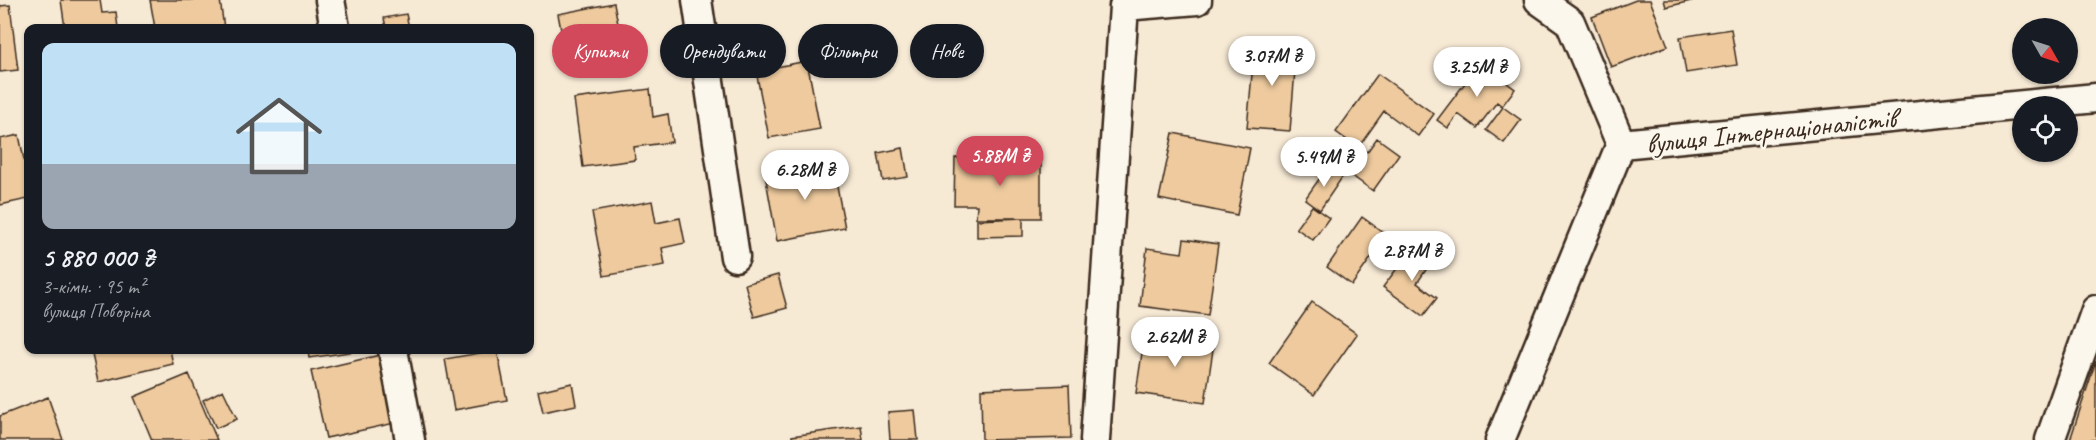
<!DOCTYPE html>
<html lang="uk">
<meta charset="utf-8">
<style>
:root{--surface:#171b24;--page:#242831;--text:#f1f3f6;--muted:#9ea1a6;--line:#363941;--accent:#d1495b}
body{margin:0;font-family:Caveat,sans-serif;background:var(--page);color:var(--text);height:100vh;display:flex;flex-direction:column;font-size:22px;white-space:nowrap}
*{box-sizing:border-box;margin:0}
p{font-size:20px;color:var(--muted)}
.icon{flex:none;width:33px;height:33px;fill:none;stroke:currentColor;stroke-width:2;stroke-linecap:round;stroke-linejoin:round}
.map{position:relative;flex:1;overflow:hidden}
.side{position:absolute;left:24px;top:24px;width:510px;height:330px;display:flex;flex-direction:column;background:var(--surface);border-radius:12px;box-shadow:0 2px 4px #0004}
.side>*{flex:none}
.top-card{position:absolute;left:552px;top:24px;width:570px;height:54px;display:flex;gap:12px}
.needle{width:39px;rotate:129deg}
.fabs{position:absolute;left:2012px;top:18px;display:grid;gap:12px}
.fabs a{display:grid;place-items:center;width:66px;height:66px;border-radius:50%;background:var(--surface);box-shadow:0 2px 4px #0004;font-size:30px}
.price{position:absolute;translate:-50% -51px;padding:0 14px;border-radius:21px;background:#fff;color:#222;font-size:20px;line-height:39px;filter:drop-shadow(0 2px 3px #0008)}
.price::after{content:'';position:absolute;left:50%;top:36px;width:18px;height:14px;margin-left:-9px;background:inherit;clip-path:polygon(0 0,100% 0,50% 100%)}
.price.selected{background:var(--accent);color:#fff}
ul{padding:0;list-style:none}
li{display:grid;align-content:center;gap:12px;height:318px;padding:0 18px}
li+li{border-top:2px solid var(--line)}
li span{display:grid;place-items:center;height:186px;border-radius:12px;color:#555}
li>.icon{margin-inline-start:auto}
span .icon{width:108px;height:108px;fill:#fffc;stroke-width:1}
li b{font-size:26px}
.chip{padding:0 21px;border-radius:27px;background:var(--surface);box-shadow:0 2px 4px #0004;font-size:21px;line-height:54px}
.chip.selected{background:var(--accent);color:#fff}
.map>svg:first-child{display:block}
</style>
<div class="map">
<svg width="2096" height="440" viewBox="0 0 2096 440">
<rect width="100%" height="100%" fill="#f7ead5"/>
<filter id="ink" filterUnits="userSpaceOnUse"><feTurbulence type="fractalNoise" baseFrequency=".0167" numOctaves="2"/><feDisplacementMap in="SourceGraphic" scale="12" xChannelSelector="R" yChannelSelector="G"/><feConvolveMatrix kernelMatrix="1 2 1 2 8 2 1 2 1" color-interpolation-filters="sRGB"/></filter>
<g filter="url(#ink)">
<path fill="#eeca9e" stroke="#3b2a1e" stroke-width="1.5" d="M61 0H100L102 13 116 12 118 28H65Z
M150 0H220L224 28H155Z
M1636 0H1650L1668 46 1611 67 1592 17Z
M1664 0H1695L1666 7Z
M614 3 624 55 568 66 558 14Z
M10 5 18 70 0 72V6Z
M406 14 409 28H386L384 18Z
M1731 29 1737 65 1686 73 1680 37Z
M1255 42 1297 46 1290 131 1247 128Z
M807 61 820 129 769 138 756 71Z
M1480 63 1515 89 1502 106 1497 102 1477 128 1458 114 1448 128 1437 120Z
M1378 74 1434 114 1418 136 1384 111 1358 148 1336 132Z
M650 89 653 117 668 114 672 142 634 147 635 160 583 167 574 99Z
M1503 107 1521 120 1504 143 1486 130Z
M1173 133 1250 148 1237 215 1159 199Z
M19 135 28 179V199L0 205V139Z
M1377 138 1399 154 1373 191 1344 170 1360 147 1367 152Z
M903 148 908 177 883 181 878 153Z
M955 158 1041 159V218H976L977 205H954Z
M832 161 845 228 777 241 765 174Z
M1329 165 1343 176 1320 210 1305 199Z
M652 201 656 223 680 218 685 243 662 248 665 265 604 276 592 212Z
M1312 206 1329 218 1313 240 1296 228Z
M1362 217 1387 235 1352 285 1327 267Z
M1023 218V236L977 237V220Z
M1184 239 1218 244 1208 315 1140 306 1147 248 1182 253Z
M1413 247 1432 261 1417 283 1437 298 1423 316 1383 287Z
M778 275 787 308 754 317 745 284Z
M1312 302 1357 334 1314 395 1269 363Z
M1145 333 1214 343 1205 403 1136 393Z
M91 350H170L173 364 98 382Z
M308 350H363L309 358Z
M497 350 507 400 454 410 445 359Z
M380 355 395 423 326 438 311 371Z
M2096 361V440H2070Z
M189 374 217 440H152L134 397Z
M572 383 576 405 543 412 538 391Z
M1069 385 1071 438 982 440 981 389Z
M223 390 237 419 216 428 203 400Z
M48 397 63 440H0V416Z
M915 410 918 440H890L888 412Z
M861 426 863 440H792V436Z"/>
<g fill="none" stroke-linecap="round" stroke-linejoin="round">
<defs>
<path id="minor" d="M330 0 335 28
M697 0 735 257
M1539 0 1570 22 1621 144
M393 350 410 440
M1095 440 1124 6 1197 0
M1500 440 1621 144 2096 98
M2050 440 2096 310"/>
</defs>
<use href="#minor" stroke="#3b2a1e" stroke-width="33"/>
<use href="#minor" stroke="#fbf7ec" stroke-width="28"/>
</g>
</g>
<g text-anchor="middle" stroke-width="5" stroke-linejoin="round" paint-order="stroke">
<g font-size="28" fill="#3b2a1e" stroke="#fbf7ec">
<text transform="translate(1771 130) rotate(-6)" y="10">вулиця Інтернаціоналістів</text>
</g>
</g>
</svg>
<div class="fabs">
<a><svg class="needle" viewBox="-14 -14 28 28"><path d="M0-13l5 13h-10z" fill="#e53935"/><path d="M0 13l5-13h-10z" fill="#9ea1a6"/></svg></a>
<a><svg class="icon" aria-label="locate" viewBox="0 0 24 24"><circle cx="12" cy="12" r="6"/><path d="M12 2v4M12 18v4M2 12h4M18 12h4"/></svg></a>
</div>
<b class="price" style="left:1272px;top:87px">3.07M ₴</b>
<b class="price" style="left:1477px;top:98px">3.25M ₴</b>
<b class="price selected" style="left:1000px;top:187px">5.88M ₴</b>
<b class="price" style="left:1324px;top:188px">5.49M ₴</b>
<b class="price" style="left:805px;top:201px">6.28M ₴</b>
<b class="price" style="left:1412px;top:282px">2.87M ₴</b>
<b class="price" style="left:1175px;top:368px">2.62M ₴</b>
<div class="top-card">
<a class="chip selected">Купити</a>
<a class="chip">Орендувати</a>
<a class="chip">Фільтри</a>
<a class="chip">Нове</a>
</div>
<section class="side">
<ul>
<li><span style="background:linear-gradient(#bfe0f5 65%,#9aa5b1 0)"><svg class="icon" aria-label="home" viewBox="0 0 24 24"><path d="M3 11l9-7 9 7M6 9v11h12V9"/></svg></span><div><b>5 880 000 ₴</b><p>3-кімн. · 95 m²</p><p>вулиця Поворіна</p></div></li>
</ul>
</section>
</div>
